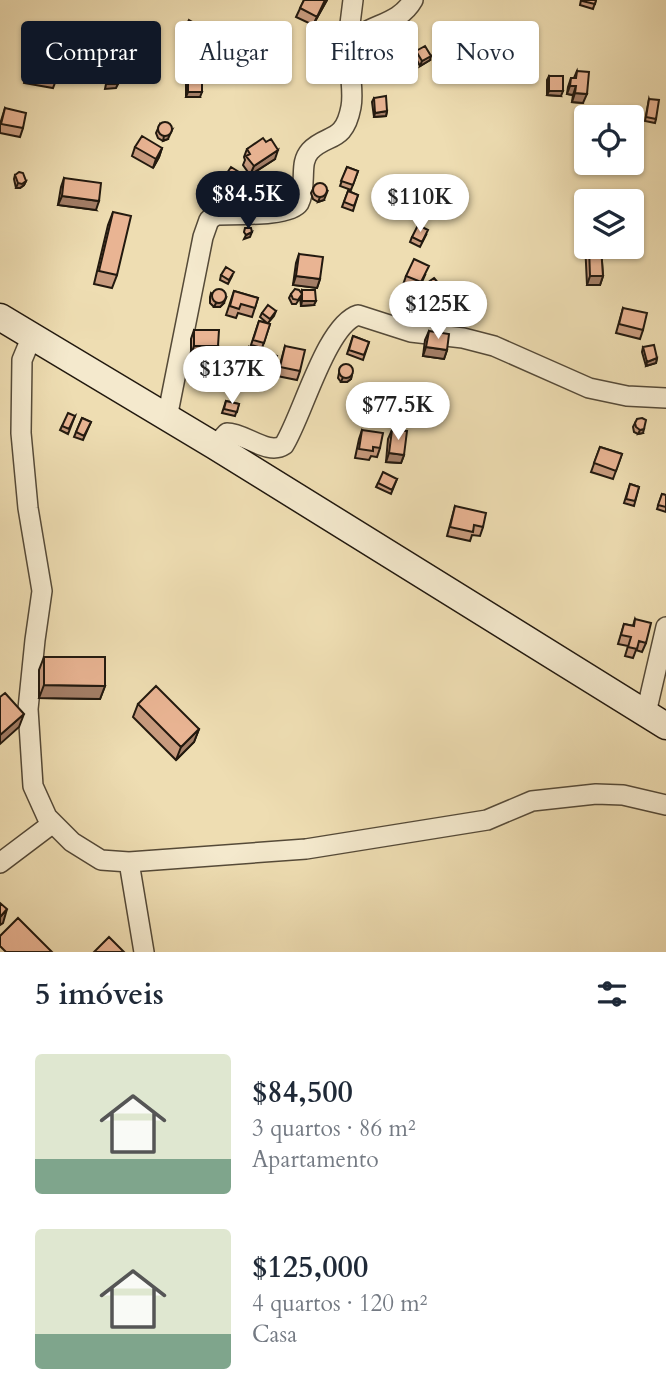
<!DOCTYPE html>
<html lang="pt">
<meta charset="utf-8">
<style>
:root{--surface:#fff;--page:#f2f2f3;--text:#1f2937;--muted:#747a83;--accent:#111827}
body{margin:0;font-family:Cardo,serif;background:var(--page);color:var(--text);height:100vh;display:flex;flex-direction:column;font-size:26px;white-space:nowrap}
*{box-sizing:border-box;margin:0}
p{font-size:23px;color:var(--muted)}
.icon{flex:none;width:38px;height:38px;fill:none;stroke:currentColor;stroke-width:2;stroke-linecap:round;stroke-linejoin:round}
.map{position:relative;height:952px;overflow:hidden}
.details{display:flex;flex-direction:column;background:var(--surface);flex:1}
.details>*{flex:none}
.guide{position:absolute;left:21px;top:21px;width:625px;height:63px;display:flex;gap:14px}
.fabs{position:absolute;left:574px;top:105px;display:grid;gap:14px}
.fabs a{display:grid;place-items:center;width:70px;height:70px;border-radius:7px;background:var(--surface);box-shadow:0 2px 5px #0004;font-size:35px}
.price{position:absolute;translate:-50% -60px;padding:0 16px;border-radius:24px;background:#fff;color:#222;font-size:23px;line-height:46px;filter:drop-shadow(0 2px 4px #0008)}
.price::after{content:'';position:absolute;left:50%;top:42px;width:21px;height:16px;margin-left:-10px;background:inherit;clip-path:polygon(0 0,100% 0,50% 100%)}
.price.selected{background:var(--accent);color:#fff}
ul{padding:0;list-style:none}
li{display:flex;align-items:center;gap:21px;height:175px;padding:0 35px}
li span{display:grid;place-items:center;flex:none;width:196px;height:140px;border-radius:7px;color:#555}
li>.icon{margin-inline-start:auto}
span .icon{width:84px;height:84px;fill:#fffc;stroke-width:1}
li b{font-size:30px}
h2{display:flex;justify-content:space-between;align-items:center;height:84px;padding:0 35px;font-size:30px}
.chip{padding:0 24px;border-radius:7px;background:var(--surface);box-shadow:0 2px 5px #0004;font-size:24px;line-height:63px}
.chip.selected{background:var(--accent);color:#fff}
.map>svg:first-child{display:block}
</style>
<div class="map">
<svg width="666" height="952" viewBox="0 0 666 952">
<rect width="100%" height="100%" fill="#eeddb2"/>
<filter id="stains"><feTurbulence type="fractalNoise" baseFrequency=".00286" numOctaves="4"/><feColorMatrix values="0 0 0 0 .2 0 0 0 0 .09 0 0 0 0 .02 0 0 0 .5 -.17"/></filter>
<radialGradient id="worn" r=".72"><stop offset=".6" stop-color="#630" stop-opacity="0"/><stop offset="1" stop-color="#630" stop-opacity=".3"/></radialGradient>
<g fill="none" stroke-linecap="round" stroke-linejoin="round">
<defs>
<path id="street" d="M353 0 349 32 353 46
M32 336 22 360 21 433 28 508 42 591 35 640 28 709 33 786 47 817 72 842 101 860 129 862 306 849 487 820 532 801 596 794 623 795 666 805
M167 418 203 237 209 220 216 215C233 214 290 217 299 203 302 197 303 188 303 182 304 171 302 160 310 151 327 133 344 144 351 107 355 87 345 62 354 43 364 24 398 27 413 0
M215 446 227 433C245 433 268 456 284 445 302 417 326 325 358 315L411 332 463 338 494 346 589 388 627 396 666 398
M646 713 666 627
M129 862 144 952
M0 863 53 823"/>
<path id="secondary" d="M0 317 215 446 666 726"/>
</defs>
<use href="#street" stroke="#554a38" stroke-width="22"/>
<use href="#secondary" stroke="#22190f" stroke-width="29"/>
<use href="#street" stroke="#f4e9cd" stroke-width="19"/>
<use href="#secondary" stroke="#f4e9cd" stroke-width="26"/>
</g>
<path fill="#c89b7e" stroke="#22190f" stroke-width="2" d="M304 0H327L313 25 296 17Z
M581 0H596L593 9 580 5Z
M180 37H200L190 53 177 46Z
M223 44 236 48 229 71 216 67Z
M416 51 430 60 420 66 414 55Z
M30 60 56 80 53 88 24 83 27 69Z
M109 61 117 73H112L108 70 107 65Z
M577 71 583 103 572 102 573 95 567 94 568 87 571 78H574Z
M549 76 561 96 547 95V80Z
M188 77 200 97H186V81Z
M374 98 387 111 386 116 374 117 372 102Z
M649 99 656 119 655 123 645 121Z
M5 108 23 128 20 137 0 133V124Z
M160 124 168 139 163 141 158 138 156 133Z
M266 142 275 159 250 175 243 165 245 160 244 157 247 149Z
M135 147 162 148 159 157 153 168 132 156Z
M347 167 358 171 351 190 340 186Z
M15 175 26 181 24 185 20 188H16L14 179Z
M237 177 229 189 221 184 223 179Z
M64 178 96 210 58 205 61 187Z
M313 189 324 200 318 202 313 199 311 193Z
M348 191 358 195 353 211 342 207Z
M113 212 117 275 112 288 94 284 108 225Z
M426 235 420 247 410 242 412 237Z
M586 239V247H601L603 276 600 285H587L585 242Z
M299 254 320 279 317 288 293 285 296 263Z
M221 275 232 276 228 284 220 280Z
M425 275 418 291 403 285 406 276Z
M427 283 437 289 431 294 426 288Z
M302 290 314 305 301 306 300 298 296 304H292L289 298 291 294 301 293Z
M234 291 258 298 252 317 238 313 236 318 226 315Z
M211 293 224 303 220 307H214L210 303V297Z
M623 308 643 330 640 339 616 333Z
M276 311 274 316 268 323 270 324 262 348 251 345 259 321 267 323 260 317 262 313Z
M194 330 218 346 215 355H191V339Z
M429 331 447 350 444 359 423 356 425 340Z
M353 336 369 342 363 360 347 354Z
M285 346 300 371 297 380 277 376Z
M249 347 271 376 268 384 239 375Z
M643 347 657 358 656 363 646 366 642 352Z
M340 368 352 374 351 379 347 382H341L338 378Z
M226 401 239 404 235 416 222 413Z
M75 416 68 434 60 430 62 426Z
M82 418 91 422 83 440 74 437Z
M635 423 643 433 638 434 634 432 633 427Z
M362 430 380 448 377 457 371 456 369 460 355 458 359 439Z
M392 430 404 455 401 463 386 462 388 439Z
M600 447 622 454 613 479 591 472Z
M397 479 391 494 376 487 378 483Z
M630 484 639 487 634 506 624 503Z
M662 494 666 495V512L657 509Z
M455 506 483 527 480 536 472 535 470 541 447 536Z
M635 619 646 643 642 652 636 650 633 658 625 656 628 646 618 644 624 624 633 626Z
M44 657 105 686 100 699 39 698V670Z
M138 704 199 729 194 742 176 760 133 717Z"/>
<path fill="#a37e67" stroke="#22190f" stroke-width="2" d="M325 0H327L313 25 317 17Z
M203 28 200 37 190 53 194 44Z
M431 56 430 60 420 66 422 61Z
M118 68 117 73H112L113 69Z
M106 84H118L116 88 105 89Z
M570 86H576L573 95 567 94Z
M549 91H563L561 96 547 95Z
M188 92H202L200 97H186Z
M575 93 587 94 583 103 572 102Z
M387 111 386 116 374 117 375 113Z
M172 130 168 139 163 141 164 136Z
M162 148 159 157 153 168 156 159Z
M278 150 275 159 250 175 254 166Z
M26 181 24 185 20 188H16L18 183Z
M328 190 324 200 318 202 320 197Z
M62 196 99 201 96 210 58 205Z
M252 232 250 237 244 239 246 235Z
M296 276 320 279 317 288 293 285Z
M590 276H603L600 285H587Z
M439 284 437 289 431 294 432 290Z
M226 298 224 303 220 307H214L216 303Z
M302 301H316L314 305 301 306Z
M194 346H218L215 355H191Z
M426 347 447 350 444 359 423 356Z
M657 358 656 363 646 366 647 362Z
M352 374 351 379 347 382H341L343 377Z
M644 429 643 433 638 434 640 430Z
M389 453 404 455 401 463 386 462Z
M44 685 105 686 100 699 39 698Z
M24 714 19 727 0 744V735Z
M199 729 194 742 176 760 181 747Z
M7 909 3 923 0 925V917Z"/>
<path fill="#e9b493" stroke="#22190f" stroke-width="2" d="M304 0H325L317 17 300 8Z
M582 0H596L595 4 582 1Z
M189 20 203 28 194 44 180 37Z
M223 44 236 48 231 66 218 62Z
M425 46 431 56 422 61 416 51Z
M117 56 121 59 118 68 113 69 110 66 109 61Z
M30 60 59 66 56 80 27 74Z
M577 71 589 72 587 94 575 93 576 86H570L571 78H576Z
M117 76 118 84H106V77Z
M549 76H563V91H549Z
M188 77H202V92H188Z
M386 96 387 111 375 113 374 98Z
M649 99 659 100 656 119 646 117Z
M5 108 26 113 23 128 1 124Z
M158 129a7 7 0 1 1 14 0a7 7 0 1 1-14 0Z
M142 136 162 148 156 159 135 147Z
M263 138 266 142 271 139 278 150 254 166 246 156 250 154 247 149Z
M231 167 239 172 231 184 223 179Z
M347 167 358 171 353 185 341 181Z
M19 172 23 173 26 181 22 184 18 183 15 175Z
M64 178 101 183 99 201 62 196Z
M313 190a7 7 0 1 1 14 0a7 7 0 1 1-14 0Z
M348 191 358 195 354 206 344 202Z
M113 212 131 216 117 275 99 271Z
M418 225 428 230 422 242 412 237Z
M245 228H251L252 232 246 235 244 232Z
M589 247H601L603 276H590Z
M299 254 323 257 320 279 296 276Z
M414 259 429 266 421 282 406 276Z
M226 267 234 272 229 280 221 275Z
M434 278 439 284 432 290 427 283Z
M212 296a7 7 0 1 1 14 0a7 7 0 1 1-14 0Z
M295 289 299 290 302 294 298 300 293 299 291 294Z
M302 290H315L316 301H302Z
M234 291 258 298 255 308 241 304 239 309 230 306Z
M268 305 276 311 270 319 262 313Z
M623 308 647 313 643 330 619 324Z
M259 321 270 324 264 343 253 340Z
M194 330H219L218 346H194Z
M429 331 449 334 447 350 426 347Z
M353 336 369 342 364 355 349 350Z
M654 345 657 358 647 362 643 347Z
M285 346 305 350 300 371 280 367Z
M249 347 277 356 271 376 243 366Z
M339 371a7 7 0 1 1 14 0a7 7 0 1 1-14 0Z
M226 401 239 404 237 412 224 409Z
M68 413 75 416 69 429 62 426Z
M82 418 91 422 84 436 76 432Z
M642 418 646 420 644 429 640 430 636 427 635 423 637 419Z
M362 430 383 433 380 448 373 447V451L359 449Z
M392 430 407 431 404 455 389 453Z
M600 447 622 454 616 471 594 463Z
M383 472 397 479 392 490 378 483Z
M630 484 639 487 635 501 626 499Z
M662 494 666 495V507L658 505Z
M455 506 486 513 483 527 474 525 473 532 450 527Z
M635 619 651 623 646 643 639 641 637 649 628 647 631 637 621 635 624 624 634 626Z
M44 657H105V686L44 685Z
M156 686 199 729 181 747 138 704Z
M5 693 24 714 0 735V697Z
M0 903 7 909 0 917Z
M18 918 52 952H6L0 946V936Z
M109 937 124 952H94Z"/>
<rect width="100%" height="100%" filter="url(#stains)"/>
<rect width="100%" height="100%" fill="url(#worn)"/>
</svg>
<div class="fabs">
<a><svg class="icon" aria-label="locate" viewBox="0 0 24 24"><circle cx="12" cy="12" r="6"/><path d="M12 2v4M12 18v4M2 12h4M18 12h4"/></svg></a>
<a><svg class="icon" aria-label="layers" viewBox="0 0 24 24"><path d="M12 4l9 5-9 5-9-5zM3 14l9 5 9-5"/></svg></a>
</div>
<b class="price selected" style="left:248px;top:231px">$84.5K</b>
<b class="price" style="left:420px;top:234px">$110K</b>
<b class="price" style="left:438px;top:341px">$125K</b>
<b class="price" style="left:232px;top:406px">$137K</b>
<b class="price" style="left:398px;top:442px">$77.5K</b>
<div class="guide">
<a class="chip selected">Comprar</a>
<a class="chip">Alugar</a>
<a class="chip">Filtros</a>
<a class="chip">Novo</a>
</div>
</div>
<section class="details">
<h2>5 imóveis<svg class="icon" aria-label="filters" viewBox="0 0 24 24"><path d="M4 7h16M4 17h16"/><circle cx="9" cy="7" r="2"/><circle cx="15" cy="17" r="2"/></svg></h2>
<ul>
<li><span style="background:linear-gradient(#dfe7d0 75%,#7fa58c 0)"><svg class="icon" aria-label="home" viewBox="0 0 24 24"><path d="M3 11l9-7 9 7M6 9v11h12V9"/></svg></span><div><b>$84,500</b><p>3 quartos · 86 m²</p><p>Apartamento</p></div></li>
<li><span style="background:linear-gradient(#dfe7d0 75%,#7fa58c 0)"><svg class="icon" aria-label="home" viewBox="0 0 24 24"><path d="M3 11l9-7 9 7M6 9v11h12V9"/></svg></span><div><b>$125,000</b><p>4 quartos · 120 m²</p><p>Casa</p></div></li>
</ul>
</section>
